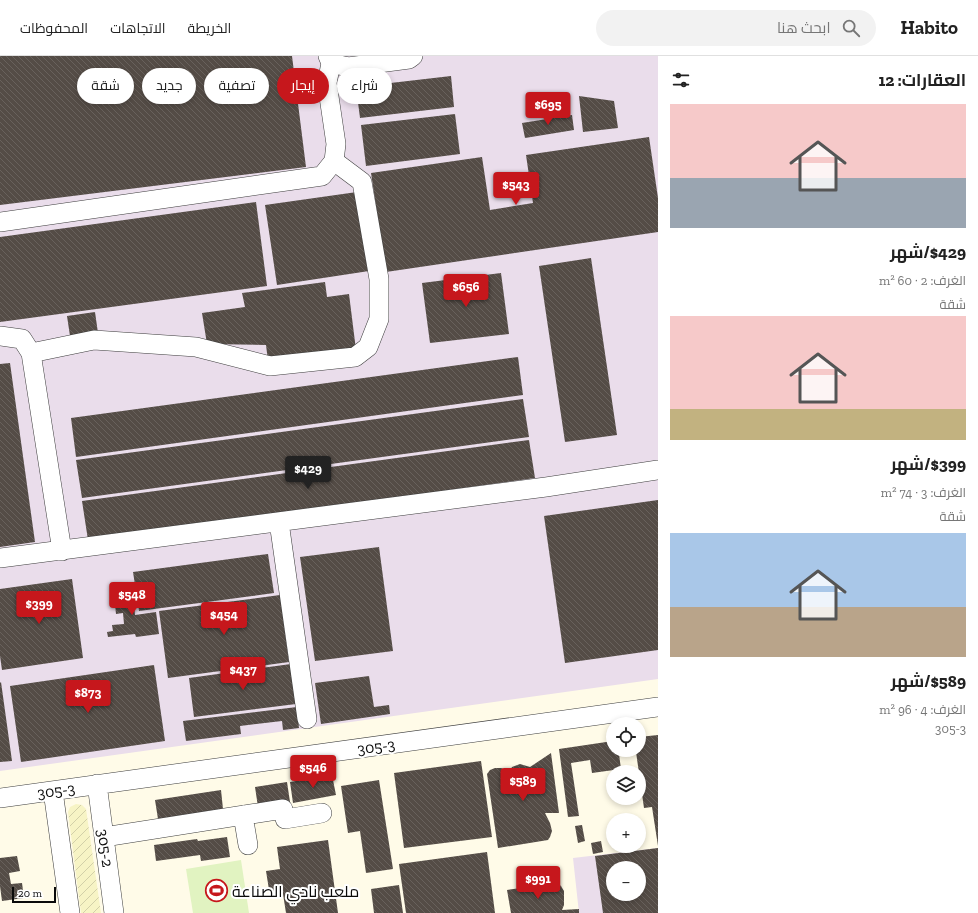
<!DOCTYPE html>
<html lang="ar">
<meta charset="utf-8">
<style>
:root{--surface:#fff;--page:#f2f2f2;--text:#222;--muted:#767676;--line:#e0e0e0;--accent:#c6171c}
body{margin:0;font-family:"Zilla Slab",Cairo,serif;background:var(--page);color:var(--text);direction:rtl;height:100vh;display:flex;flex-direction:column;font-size:15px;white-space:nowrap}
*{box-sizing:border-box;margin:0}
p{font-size:13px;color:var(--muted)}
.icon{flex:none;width:22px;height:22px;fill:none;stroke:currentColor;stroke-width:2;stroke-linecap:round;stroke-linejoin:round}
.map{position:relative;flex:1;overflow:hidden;direction:ltr}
.panel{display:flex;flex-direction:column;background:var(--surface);width:320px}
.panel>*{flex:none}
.guide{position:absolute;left:12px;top:12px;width:380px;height:36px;direction:rtl;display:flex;gap:8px}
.fabs{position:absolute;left:606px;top:661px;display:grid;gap:8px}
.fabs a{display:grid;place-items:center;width:40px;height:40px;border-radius:50%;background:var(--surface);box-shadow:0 2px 6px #0003;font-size:20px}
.scale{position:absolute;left:12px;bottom:10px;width:44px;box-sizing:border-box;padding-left:4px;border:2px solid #0a0a0a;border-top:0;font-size:11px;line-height:14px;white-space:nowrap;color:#0a0a0a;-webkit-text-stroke:3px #fff;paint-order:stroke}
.price{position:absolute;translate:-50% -34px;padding:0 9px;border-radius:4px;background:var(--accent);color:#fff;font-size:13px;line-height:26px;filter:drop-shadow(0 1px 2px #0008)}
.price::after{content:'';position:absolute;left:50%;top:24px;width:12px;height:9px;margin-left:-6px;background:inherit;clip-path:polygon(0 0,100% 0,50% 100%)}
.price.selected{background:#222;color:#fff}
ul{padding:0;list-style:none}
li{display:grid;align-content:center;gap:8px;height:212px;padding:0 12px}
li span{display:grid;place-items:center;height:124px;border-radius:0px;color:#555}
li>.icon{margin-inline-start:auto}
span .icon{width:72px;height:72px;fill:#fffc;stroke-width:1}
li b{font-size:17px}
h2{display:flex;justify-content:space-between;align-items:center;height:48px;padding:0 12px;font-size:17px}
.tag{padding:0 14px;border-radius:18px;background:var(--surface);box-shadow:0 2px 6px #0003;font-size:14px;line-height:36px}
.tag.selected{background:var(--accent);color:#fff}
header{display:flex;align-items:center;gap:24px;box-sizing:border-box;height:56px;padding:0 20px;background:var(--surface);border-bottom:1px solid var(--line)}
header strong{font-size:19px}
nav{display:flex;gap:22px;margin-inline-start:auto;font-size:14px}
.search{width:280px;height:36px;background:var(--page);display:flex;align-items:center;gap:10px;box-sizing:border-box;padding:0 14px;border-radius:22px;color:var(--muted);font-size:15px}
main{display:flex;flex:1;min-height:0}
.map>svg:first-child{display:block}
</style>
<header>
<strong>Habito</strong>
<div class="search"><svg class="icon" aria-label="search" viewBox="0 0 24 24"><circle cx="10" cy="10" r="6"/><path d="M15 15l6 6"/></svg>ابحث هنا</div>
<nav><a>الخريطة</a><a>الاتجاهات</a><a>المحفوظات</a></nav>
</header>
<main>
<section class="panel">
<h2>العقارات: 12<svg class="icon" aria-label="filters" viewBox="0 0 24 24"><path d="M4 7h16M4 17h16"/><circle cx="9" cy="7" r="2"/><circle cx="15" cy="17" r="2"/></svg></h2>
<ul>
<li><span style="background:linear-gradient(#f6c9c9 60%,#9aa5b1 0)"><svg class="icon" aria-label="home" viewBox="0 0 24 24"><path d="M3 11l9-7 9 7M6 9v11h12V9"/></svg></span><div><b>$429/شهر</b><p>الغرف: 2 · 60 m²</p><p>شقة</p></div></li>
<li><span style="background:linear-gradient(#f6c9c9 75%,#c2b280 0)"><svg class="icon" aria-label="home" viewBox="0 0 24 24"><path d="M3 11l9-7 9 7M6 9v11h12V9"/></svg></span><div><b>$399/شهر</b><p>الغرف: 3 · 74 m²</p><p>شقة</p></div></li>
<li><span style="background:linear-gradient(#a9c7e8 60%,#b9a48a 0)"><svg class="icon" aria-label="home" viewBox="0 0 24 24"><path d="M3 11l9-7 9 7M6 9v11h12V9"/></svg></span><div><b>$589/شهر</b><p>الغرف: 4 · 96 m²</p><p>305-3</p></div></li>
</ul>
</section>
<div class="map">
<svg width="658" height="857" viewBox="0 0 658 857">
<defs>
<pattern id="farmland-furrows" width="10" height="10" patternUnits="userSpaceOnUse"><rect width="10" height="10" fill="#f7f4c5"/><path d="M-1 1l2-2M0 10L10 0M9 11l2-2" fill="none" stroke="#d2d0a8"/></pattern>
<pattern id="building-back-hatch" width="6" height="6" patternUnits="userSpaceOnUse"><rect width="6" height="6" fill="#544c46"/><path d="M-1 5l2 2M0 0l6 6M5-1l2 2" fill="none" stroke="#68615c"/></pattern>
</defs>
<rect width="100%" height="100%" fill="#fffbe8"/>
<path fill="#eaddeb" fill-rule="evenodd" d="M0 0H658V623L0 715Z
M658 792V857H579L573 802ZM613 812H639V838H613Z"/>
<path fill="url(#farmland-furrows)" d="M76 748 82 749 86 753 101 857H81L68 756 70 751Z"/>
<path fill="#e1f3c1" d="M241 804 249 857H193L186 813Z"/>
<path fill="url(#building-back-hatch)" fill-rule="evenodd" d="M0 0H292L306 111 0 149Z
M451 20 454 51 360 62 356 31Z
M579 40 614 45 618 72 583 76Z
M455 58 460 98 366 110 361 69Z
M572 59 574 74 525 82 522 67Z
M649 81 658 142V176L386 216 371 117 482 101 490 154 533 147 526 99Z
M357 136 369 215 277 229 265 149Z
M256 146 267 230 0 266V181Z
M591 202 617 379 565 386 539 210Z
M501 217 509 278 430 287 422 227Z
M325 226 327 241 349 238 356 294 268 305 266 289 207 288 202 257 245 251 242 237Z
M95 256 98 277 70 280 67 260Z
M518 301 523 339 76 401 71 362Z
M10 307 35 486 0 491V308Z
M523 343 529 381 82 442 76 404Z
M529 384 535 422 88 484 82 445Z
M658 444V594L565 607 544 460Z
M379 491 393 595 315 605 300 501Z
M268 498 274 537 139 555 133 516Z
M72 523 83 602 2 614 0 600V533Z
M129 528 130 535 132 534 135 559 156 556 159 578 136 581 135 578 108 581 107 576 113 575 112 569 124 568 123 557 116 558 113 530Z
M280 539 289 606 168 622 159 555Z
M291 608 296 648 194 661 189 622Z
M154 609 165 685 21 706 10 630Z
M369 620 374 651 389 649 390 658 321 668 315 627Z
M1 626 12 705 0 706V627Z
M297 651 299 672 283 674 282 665 240 670 241 678 186 685 183 665Z
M658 679V790L652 751 644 752 636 696 619 698 621 713 592 717 590 704 571 707 579 760 568 761 559 693 613 685V694H639V681Z
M551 697 559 757H545L550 767 552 775 550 781 548 784 498 792 487 718 490 714 495 712H501L510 715 512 711 520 708 530 711Z
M481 705 492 781 404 792 394 717Z
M332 719 336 739 293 747 290 726Z
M379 724 393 813 366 817 360 775 348 777 341 730Z
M287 726 290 746 258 751 255 731Z
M221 734 223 753 158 763 155 744Z
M582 769 585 785 578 787 575 770Z
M227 781 230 801 201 805 200 799 156 805 154 789 197 783 198 785Z
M328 784 338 857H286L283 838 270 840 266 815 280 813 277 791Z
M601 785 603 796 593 798 591 787Z
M658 792V857H603L595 800ZM613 812H639V838H613Z
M487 796 495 857H406L399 808Z
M17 800 20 815 9 817 11 828 22 827 24 842 2 845 0 830V802Z
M557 827 561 830 564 835V849L562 854 579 853V857H511L507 834Z
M399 829 403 857H374L371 833Z"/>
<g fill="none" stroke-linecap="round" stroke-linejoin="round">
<defs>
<path id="minor" d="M328 0 331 7 348 11 409 3 413 0
M0 166 322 120 334 105 336 88 327 27 331 7
M0 280 22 283 31 297 62 495
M31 297 94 284 196 291 270 310 355 301 368 291 379 263V223L362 126 334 105
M279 466 307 663
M0 502 546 431 658 414
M97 728 114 857
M53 735 70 857
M0 742 658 651
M243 759 248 789
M104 781 283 753 285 763 322 757"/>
</defs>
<use href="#minor" stroke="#3d3d3d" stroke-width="20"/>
<use href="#minor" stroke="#fff" stroke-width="19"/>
</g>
<defs>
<symbol id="stadium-ring" viewBox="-11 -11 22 22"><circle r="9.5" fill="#fff" stroke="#c6171c" stroke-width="1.5"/><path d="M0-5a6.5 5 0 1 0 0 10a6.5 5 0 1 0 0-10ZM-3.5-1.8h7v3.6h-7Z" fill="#c6171c"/></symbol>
</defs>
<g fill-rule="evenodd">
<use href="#stadium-ring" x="204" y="822" width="25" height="25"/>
</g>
<g text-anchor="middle" stroke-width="4" stroke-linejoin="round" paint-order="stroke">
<g font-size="16" fill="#0a0a0a" stroke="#fff">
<text transform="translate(376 690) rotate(-8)" y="6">305-3</text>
<text transform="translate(56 734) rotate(-8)" y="6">305-3</text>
<text transform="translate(106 792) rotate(82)" y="6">305-2</text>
</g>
<g font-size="16" fill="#0a0a0a" stroke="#fff" text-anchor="start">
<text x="232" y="841">ملعب نادي الصناعة</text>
</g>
</g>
</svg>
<div class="fabs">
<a><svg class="icon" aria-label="locate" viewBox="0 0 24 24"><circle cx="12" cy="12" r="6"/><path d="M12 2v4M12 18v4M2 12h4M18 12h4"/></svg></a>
<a><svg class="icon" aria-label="layers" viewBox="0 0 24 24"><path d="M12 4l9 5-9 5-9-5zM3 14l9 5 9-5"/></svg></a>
<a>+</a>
<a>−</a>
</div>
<div class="scale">20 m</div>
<b class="price" style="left:548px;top:70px">$695</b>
<b class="price" style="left:516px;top:150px">$543</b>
<b class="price" style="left:466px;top:252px">$656</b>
<b class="price selected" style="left:308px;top:434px">$429</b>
<b class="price" style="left:132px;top:560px">$548</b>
<b class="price" style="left:39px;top:569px">$399</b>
<b class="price" style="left:224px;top:580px">$454</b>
<b class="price" style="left:243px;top:635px">$437</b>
<b class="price" style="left:88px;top:658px">$873</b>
<b class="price" style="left:313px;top:733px">$546</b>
<b class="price" style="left:523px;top:746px">$589</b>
<b class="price" style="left:538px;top:844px">$991</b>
<div class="guide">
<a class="tag">شراء</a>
<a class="tag selected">إيجار</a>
<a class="tag">تصفية</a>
<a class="tag">جديد</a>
<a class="tag">شقة</a>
</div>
</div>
</main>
